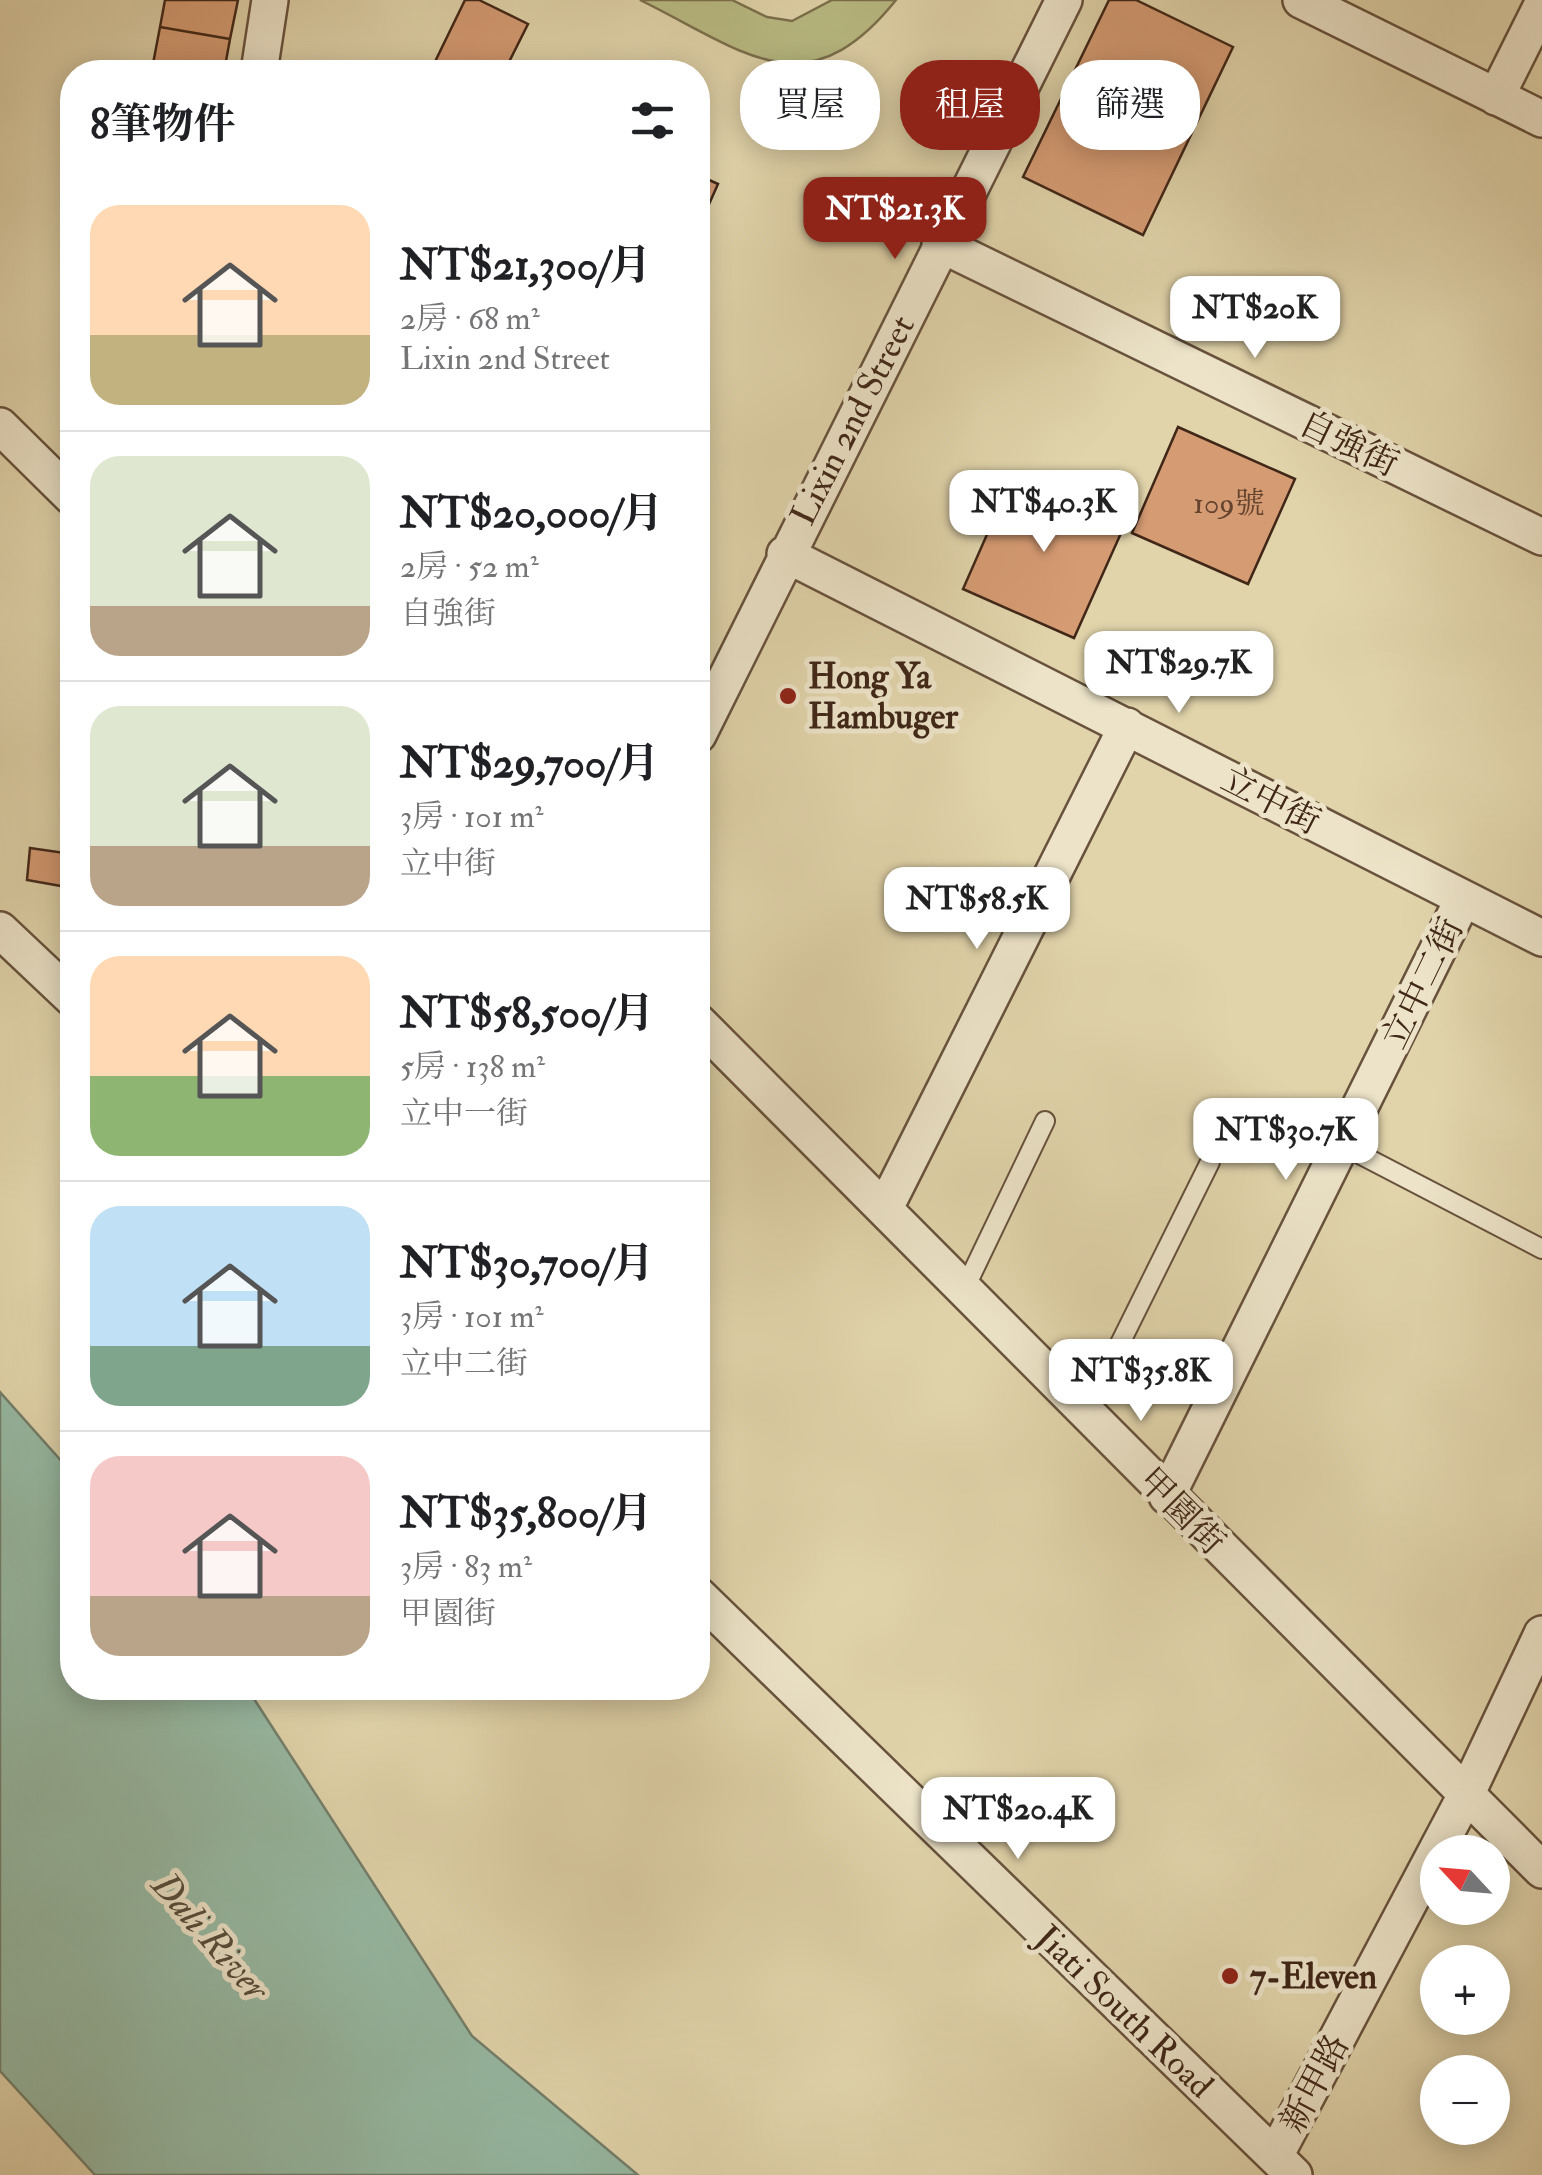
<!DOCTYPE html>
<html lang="zh-TW">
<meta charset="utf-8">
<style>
:root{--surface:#fff;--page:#f2f2f2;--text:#202124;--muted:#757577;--line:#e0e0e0;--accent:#8f2418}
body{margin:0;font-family:"IM FELL Double Pica","Noto Serif TC",serif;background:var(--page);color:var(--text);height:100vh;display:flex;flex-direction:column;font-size:38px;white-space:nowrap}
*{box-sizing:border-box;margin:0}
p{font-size:32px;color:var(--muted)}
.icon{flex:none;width:55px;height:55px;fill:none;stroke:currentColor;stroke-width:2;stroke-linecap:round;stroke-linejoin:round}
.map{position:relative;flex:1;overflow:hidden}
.sheet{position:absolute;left:60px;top:60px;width:650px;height:1640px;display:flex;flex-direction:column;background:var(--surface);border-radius:40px;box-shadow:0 5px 25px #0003}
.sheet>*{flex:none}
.hud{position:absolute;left:740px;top:60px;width:650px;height:90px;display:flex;gap:20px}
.needle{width:65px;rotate:296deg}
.fabs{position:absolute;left:1420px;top:1835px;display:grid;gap:20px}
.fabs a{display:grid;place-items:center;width:90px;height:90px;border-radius:50%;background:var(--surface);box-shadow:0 5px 25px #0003;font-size:50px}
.price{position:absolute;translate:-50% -85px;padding:0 22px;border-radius:20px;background:#fff;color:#222;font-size:32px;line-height:65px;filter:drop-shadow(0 2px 5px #0008)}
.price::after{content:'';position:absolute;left:50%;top:60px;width:30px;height:22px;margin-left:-15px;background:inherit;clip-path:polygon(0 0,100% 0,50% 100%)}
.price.current{background:var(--accent);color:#fff}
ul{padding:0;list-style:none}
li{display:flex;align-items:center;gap:30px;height:250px;padding:0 30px}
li+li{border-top:2px solid var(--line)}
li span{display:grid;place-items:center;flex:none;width:280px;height:200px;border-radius:30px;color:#555}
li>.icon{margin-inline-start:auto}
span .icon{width:120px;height:120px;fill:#fffc;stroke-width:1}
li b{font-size:42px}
h2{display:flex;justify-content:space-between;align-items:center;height:120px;padding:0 30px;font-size:42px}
.tag{padding:0 35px;border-radius:40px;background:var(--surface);box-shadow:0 5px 25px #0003;font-size:35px;line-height:90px}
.tag.current{background:var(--accent);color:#fff}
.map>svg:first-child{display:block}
</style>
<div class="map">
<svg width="1542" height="2175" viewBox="0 0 1542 2175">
<rect width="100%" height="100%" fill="#e1d4ab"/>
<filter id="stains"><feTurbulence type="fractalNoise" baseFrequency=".002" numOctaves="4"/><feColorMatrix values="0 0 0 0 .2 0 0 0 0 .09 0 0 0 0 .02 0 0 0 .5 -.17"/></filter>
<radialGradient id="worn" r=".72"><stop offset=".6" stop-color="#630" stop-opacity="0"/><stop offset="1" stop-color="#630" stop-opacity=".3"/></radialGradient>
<path fill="#b9bb84" stroke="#7c714e" stroke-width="2.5" d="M640 0H732L767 17 792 21 832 0H896C806 112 744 51 640 0Z"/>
<path fill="#96b9a3" stroke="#747f6b" stroke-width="2.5" d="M0 1392 72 1473V1688H247L472 2036 638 2175H95L0 2071Z"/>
<path fill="#d59b73" stroke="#402718" stroke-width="2.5" d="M165 0H238L230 39 160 27Z
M465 0H479L528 24 504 72H430Z
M1109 0H1136L1233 47 1143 235 1023 177Z
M160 27 230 39 224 72 152 69Z
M698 175 718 184 698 229Z
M1178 427 1295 479 1248 584 1132 533Z
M1014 473 1126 522 1074 638 963 589Z
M30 848 72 854V888L27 880Z"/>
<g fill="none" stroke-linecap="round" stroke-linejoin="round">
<defs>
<path id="lane" d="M1342 1145 1542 1249
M965 1288 1045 1121
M1085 1414 1210 1162"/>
<path id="street" d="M1301 0 1542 119
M259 72 270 0
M1496 97 1542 5
M940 244 1542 537
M0 426 72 497
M785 554 1542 938
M698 735 1064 0
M0 930 72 998
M698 1022 1542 1870
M885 1208 1127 726
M1167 1496 1463 899
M698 1595 1294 2175
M1275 2156 1467 1793 1542 1634"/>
</defs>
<use href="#lane" stroke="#68523d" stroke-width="22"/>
<use href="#street" stroke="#68523d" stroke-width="40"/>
<use href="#lane" stroke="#ece3c8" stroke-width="18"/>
<use href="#street" stroke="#ece3c8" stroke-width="35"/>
</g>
<g fill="#8f2418" stroke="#ece3c8" stroke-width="4">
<circle cx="788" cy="696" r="10"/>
<circle cx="1230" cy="1976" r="10"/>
</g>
<g text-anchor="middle" stroke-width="10" stroke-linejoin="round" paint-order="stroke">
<g font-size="30" fill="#65442f">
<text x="1229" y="513">109號</text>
</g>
<g font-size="35" fill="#402718" stroke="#ece3c8">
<text transform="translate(852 420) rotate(-63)" y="12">Lixin 2nd Street</text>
<text transform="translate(1349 443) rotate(26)" y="12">自強街</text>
<text transform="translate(1271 800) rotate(27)" y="12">立中街</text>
<text transform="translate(1422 983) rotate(-64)" y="12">立中二街</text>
<text transform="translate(1182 1511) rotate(45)" y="12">甲園街</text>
<text transform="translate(1125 2011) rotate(44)" y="12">Jiati South Road</text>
<text transform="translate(1314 2083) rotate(-62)" y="12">新甲路</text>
</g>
<g font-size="35" font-weight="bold" fill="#402718" stroke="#ece3c8" text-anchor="start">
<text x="808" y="688">Hong Ya<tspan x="808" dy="40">Hambuger</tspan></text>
<text x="1250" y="1988">7-Eleven</text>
</g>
<g font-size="38" font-style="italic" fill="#564c3b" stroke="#ece3c8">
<text transform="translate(211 1936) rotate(49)" y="13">Dali River</text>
</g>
</g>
<rect width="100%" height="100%" filter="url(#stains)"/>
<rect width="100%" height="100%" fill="url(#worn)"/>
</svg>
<div class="fabs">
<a><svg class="needle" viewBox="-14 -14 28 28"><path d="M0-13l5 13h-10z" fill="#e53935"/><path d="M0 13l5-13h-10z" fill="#757577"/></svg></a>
<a>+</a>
<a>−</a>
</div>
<b class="price current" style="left:895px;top:262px">NT$21.3K</b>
<b class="price" style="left:1255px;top:361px">NT$20K</b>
<b class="price" style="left:1044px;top:555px">NT$40.3K</b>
<b class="price" style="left:1179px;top:716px">NT$29.7K</b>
<b class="price" style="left:977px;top:952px">NT$58.5K</b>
<b class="price" style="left:1286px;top:1183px">NT$30.7K</b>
<b class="price" style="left:1141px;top:1424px">NT$35.8K</b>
<b class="price" style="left:1018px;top:1862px">NT$20.4K</b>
<div class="hud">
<a class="tag">買屋</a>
<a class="tag current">租屋</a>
<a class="tag">篩選</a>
</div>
<section class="sheet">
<h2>8筆物件<svg class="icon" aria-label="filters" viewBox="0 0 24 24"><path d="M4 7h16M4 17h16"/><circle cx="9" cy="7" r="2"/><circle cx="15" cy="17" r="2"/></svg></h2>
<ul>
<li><span style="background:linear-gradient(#ffd9b3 65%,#c2b280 0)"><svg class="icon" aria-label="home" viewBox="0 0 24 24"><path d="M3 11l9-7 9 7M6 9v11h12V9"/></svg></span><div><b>NT$21,300/月</b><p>2房 · 68 m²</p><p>Lixin 2nd Street</p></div></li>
<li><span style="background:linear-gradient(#dfe7d0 75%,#b9a48a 0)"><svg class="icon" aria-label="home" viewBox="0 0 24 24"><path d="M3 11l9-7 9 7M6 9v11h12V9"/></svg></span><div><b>NT$20,000/月</b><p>2房 · 52 m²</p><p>自強街</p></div></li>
<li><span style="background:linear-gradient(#dfe7d0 70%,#b9a48a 0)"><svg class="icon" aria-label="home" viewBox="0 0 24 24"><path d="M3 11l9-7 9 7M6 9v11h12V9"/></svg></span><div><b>NT$29,700/月</b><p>3房 · 101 m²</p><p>立中街</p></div></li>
<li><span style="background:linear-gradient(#ffd9b3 60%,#8fb573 0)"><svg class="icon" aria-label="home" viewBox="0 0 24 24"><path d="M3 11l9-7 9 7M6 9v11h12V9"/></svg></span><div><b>NT$58,500/月</b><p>5房 · 138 m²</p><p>立中一街</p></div></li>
<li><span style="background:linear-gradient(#bfe0f5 70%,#7fa58c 0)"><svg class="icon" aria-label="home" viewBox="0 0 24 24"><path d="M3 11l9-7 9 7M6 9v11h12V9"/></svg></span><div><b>NT$30,700/月</b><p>3房 · 101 m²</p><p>立中二街</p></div></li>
<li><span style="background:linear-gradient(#f6c9c9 70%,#b9a48a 0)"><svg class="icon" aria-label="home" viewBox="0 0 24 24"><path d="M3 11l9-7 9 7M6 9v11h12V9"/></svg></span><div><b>NT$35,800/月</b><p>3房 · 83 m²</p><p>甲園街</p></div></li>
</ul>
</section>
</div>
